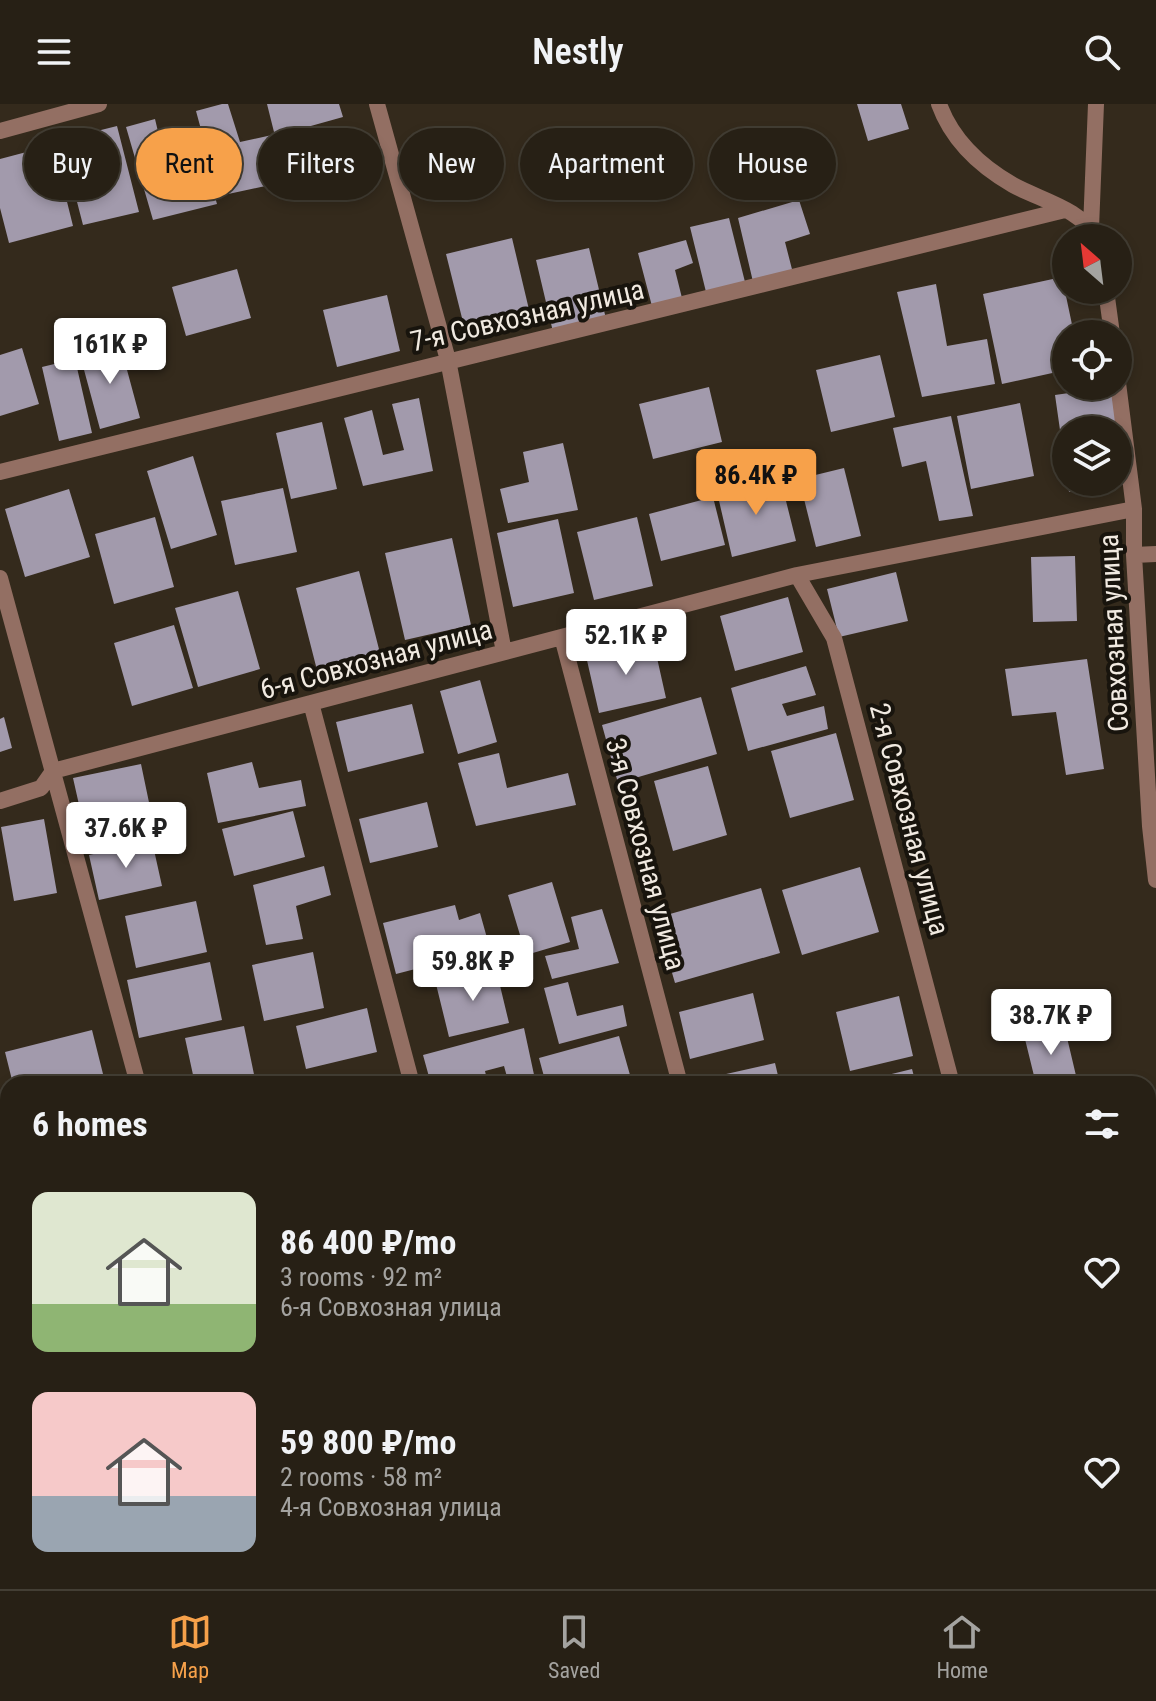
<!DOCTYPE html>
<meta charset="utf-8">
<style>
:root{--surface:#272015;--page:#332d22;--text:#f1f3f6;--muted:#a4a3a0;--line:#433e34;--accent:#f7a14a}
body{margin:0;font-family:"Roboto Condensed",sans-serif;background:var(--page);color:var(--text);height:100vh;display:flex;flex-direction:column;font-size:30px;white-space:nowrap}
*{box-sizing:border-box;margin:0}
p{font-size:26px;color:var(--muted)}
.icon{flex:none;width:44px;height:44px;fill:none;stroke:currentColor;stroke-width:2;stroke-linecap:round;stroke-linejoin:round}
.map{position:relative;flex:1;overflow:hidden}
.drawer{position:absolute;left:0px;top:972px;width:1156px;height:514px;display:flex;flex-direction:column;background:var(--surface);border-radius:24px 24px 0 0;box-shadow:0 4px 12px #0003,0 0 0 2px var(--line)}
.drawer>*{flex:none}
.top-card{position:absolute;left:24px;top:24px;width:1108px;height:72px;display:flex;gap:16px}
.needle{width:52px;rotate:332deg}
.controls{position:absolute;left:1052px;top:120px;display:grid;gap:16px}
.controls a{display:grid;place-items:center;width:80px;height:80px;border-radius:50%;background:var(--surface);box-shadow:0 4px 12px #0003,0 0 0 2px var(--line);font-size:40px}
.price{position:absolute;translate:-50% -68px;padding:0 18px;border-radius:8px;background:#fff;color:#222;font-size:26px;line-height:52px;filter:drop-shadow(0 2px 4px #0008)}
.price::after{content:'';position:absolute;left:50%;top:48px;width:24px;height:18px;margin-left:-12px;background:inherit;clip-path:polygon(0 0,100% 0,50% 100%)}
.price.current{background:var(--accent);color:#111}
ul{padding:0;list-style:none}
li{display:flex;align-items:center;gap:24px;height:200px;padding:0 32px}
li span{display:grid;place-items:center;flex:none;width:224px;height:160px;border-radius:16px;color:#555}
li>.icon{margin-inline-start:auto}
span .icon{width:96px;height:96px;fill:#fffc;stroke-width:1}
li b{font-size:34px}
h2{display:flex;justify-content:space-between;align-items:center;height:96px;padding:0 32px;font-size:34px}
.tag{padding:0 28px;border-radius:36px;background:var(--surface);box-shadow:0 4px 12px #0003,0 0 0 2px var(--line);font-size:28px;line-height:72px}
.tag.current{background:var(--accent);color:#111}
header{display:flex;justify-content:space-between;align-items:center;height:104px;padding:0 32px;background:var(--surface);font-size:36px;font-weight:600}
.tab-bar{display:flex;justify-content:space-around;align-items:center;height:112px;border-top:2px solid var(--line);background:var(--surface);font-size:22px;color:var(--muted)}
.tab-bar a{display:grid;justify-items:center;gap:4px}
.tab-bar .current{color:var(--accent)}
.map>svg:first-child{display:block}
</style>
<header><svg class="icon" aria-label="menu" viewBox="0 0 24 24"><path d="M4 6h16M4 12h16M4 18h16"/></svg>Nestly<svg class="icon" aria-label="search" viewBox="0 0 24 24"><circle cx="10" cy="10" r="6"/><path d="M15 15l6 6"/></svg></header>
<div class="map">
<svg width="1156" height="1485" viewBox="0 0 1156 1485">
<rect width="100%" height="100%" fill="#342a1c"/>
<path fill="#a29aac" d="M222 0H228L240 38 272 31 284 78 219 92 196 7Z
M267 0H339L343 13 275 32Z
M857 0H901L909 25 868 37Z
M155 15 167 65 205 58 217 100 153 116 126 23Z
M117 22 139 108 83 121 61 36Z
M53 41 73 122 9 139 0 104V55Z
M799 96 810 130 785 138 794 173 754 182 738 114Z
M729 114 746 182 707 192 690 123Z
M512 134 531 214 466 230 446 150Z
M686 136 693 159 675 166 683 198 653 206 638 149Z
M589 144 607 219 554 232 536 156Z
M237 165 251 214 186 232 172 183Z
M1062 173 1074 230H1066V266L1002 280 983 190Z
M936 180 947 242 987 235 995 280 922 293 897 188Z
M387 191 400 247 337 263 323 206Z
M120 240 140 314 100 325 80 251Z
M22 244 39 300 0 312V251Z
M880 251 895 313 831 328 816 266Z
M75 255 92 329 59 337 42 263Z
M709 283 722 338 653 355 639 300Z
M1111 283 1117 326H1066L1064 354 1055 291Z
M419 294 433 367 363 382 344 314 372 306 383 351 404 346 392 300Z
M1020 299 1034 372 971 385 957 312Z
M951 312 973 412 939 417 926 357 902 363 893 324Z
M322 318 337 385 291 395 276 329Z
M563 339 578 406 508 419 500 385 529 378 523 348Z
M1118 346 1125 380 1069 388 1068 378H1118Z
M193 352 217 431 171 445 147 367Z
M844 364 861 432 816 443 799 375Z
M780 373 796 437 732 453 717 388Z
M283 384 297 448 235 461 221 397Z
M69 385 90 453 25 473 5 405Z
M713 393 725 441 661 457 649 410Z
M155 413 174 483 114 500 95 430Z
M637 413 653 482 594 496 577 428Z
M558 415 574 489 513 503 497 429Z
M452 434 471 521 405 536 385 449Z
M1075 452 1077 517 1033 518 1031 453Z
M359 467 381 553 318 570 296 484Z
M896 468 908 517 839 533 827 485Z
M238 487 260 565 198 583 175 504Z
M788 493 803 548 735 567 720 512Z
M174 521 193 584 132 602 114 539Z
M653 536 666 594 599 609 586 552Z
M1087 555 1104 665 1066 671 1056 608 1012 612 1005 565Z
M806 562 816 591 782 600 787 612 824 602 828 625 748 647 731 584Z
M480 576 497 638 458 650 440 587Z
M701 593 717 650 618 679 602 621Z
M412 600 424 649 348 668 336 618Z
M4 613 12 644 0 648V615Z
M836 629 854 696 790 714 771 647Z
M499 649 507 684 568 669 576 701 476 722 458 659Z
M252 658 259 684 301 676 306 702 218 719 207 669Z
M141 660 151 708 84 723 73 674Z
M708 662 727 731 673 747 654 677Z
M427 698 438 743 370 759 359 715Z
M293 707 305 753 234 772 222 725Z
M44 715 57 789 14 797 1 723Z
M152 737 162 782 99 796 89 751Z
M324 762 331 791 296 802 303 835 266 841 253 781Z
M860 763 879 828 802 851 782 786Z
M552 778 570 838 526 851 508 791Z
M761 784 780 849 675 879 656 814Z
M196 797 207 848 136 864 125 812Z
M455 801 459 816 480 809 494 859 467 865 462 853 396 870 383 819Z
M602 805 619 859 552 875 545 852 579 845 571 813Z
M313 848 324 904 264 917 252 861Z
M210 858 222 916 139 934 127 876Z
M496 865 509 919 449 933 436 880Z
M568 878 577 912 623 901 627 922 559 940 544 884Z
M753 889 764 936 690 955 679 908Z
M899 892 913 952 850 967 836 908Z
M367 904 377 948 306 965 296 922Z
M1064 921 1078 980H1036L1024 931Z
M244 922 256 980H195L185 934Z
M524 924 536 980H509L504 962 485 967 488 980H431L423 951Z
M92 926 103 970 63 980H13L5 948Z
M619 932 630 971 595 980H546L539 954Z
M775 959 780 980H696L695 977Z
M912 965 916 980H855V979Z
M331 970 334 980H296V979Z
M1156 1390V1444H1148V1391Z
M308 1478H367L369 1485H292L291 1482Z
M685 1478H730L732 1485H687Z
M941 1478H1010L1012 1485H943Z"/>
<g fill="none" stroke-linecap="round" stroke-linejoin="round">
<path stroke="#936f63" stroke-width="16" d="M377 0 448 256 504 548
M939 0C952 36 980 62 1013 81 1040 96 1082 105 1096 134
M0 27 99 0
M1091 124 1096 0
M1106 186 1112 230
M1118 279 1134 405V451L1150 722 1156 776
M0 368 1065 106
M1134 451 1156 450
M797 471 834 534 952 980
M0 474 138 980
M562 533 680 980
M311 599 412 980
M0 697 41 684 53 667 797 471 1134 405
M0 1466 8 1467
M272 1478 274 1485
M545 1478 547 1485
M811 1478 813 1485
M1080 1478 1081 1485"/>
</g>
<g text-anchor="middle" stroke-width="8" stroke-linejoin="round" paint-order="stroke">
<g font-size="28" fill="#f1eae1" stroke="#18140d">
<text transform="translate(527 211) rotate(-13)" y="10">7-я Совхозная улица</text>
<text transform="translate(1113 529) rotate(-93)" y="10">Совхозная улица</text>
<text transform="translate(376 555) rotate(-15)" y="10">6-я Совхозная улица</text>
<text transform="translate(910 715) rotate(75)" y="10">2-я Совхозная улица</text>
<text transform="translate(646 750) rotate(75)" y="10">3-я Совхозная улица</text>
</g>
</g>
</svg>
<div class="controls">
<a><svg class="needle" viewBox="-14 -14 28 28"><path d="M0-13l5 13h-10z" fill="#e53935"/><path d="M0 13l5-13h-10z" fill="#a4a3a0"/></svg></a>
<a><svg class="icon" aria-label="locate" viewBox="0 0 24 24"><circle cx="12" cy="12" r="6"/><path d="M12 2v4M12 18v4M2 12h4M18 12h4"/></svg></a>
<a><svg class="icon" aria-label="layers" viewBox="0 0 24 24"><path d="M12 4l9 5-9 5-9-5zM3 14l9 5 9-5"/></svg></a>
</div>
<b class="price" style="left:110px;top:282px">161K ₽</b>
<b class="price current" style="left:756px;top:413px">86.4K ₽</b>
<b class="price" style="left:626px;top:573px">52.1K ₽</b>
<b class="price" style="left:126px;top:766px">37.6K ₽</b>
<b class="price" style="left:473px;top:899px">59.8K ₽</b>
<b class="price" style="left:1051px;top:953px">38.7K ₽</b>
<div class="top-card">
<a class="tag">Buy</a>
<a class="tag current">Rent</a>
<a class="tag">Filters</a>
<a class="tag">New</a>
<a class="tag">Apartment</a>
<a class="tag">House</a>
</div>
<section class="drawer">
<h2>6 homes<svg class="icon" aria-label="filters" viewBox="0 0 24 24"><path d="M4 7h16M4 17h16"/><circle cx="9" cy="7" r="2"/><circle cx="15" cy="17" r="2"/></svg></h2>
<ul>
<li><span style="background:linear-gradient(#dfe7d0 70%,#8fb573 0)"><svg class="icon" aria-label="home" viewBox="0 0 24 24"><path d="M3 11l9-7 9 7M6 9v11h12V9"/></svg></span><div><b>86 400 ₽/mo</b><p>3 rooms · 92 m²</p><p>6-я Совхозная улица</p></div><svg class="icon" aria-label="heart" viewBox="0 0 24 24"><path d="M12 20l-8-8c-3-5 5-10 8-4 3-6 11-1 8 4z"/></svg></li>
<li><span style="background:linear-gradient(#f6c9c9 65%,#9aa5b1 0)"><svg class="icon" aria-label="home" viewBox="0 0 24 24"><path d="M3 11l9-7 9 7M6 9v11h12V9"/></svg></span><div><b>59 800 ₽/mo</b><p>2 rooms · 58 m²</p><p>4-я Совхозная улица</p></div><svg class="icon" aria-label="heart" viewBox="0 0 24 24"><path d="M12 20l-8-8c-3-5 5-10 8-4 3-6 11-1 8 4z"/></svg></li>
</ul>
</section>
</div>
<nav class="tab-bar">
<a class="current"><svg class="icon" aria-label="map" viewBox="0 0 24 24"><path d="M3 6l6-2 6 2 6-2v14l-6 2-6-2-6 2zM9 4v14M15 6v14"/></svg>Map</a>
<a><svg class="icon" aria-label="saved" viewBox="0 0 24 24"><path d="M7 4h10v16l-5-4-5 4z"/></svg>Saved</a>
<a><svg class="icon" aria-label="home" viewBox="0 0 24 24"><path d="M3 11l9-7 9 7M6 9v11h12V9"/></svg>Home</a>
</nav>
